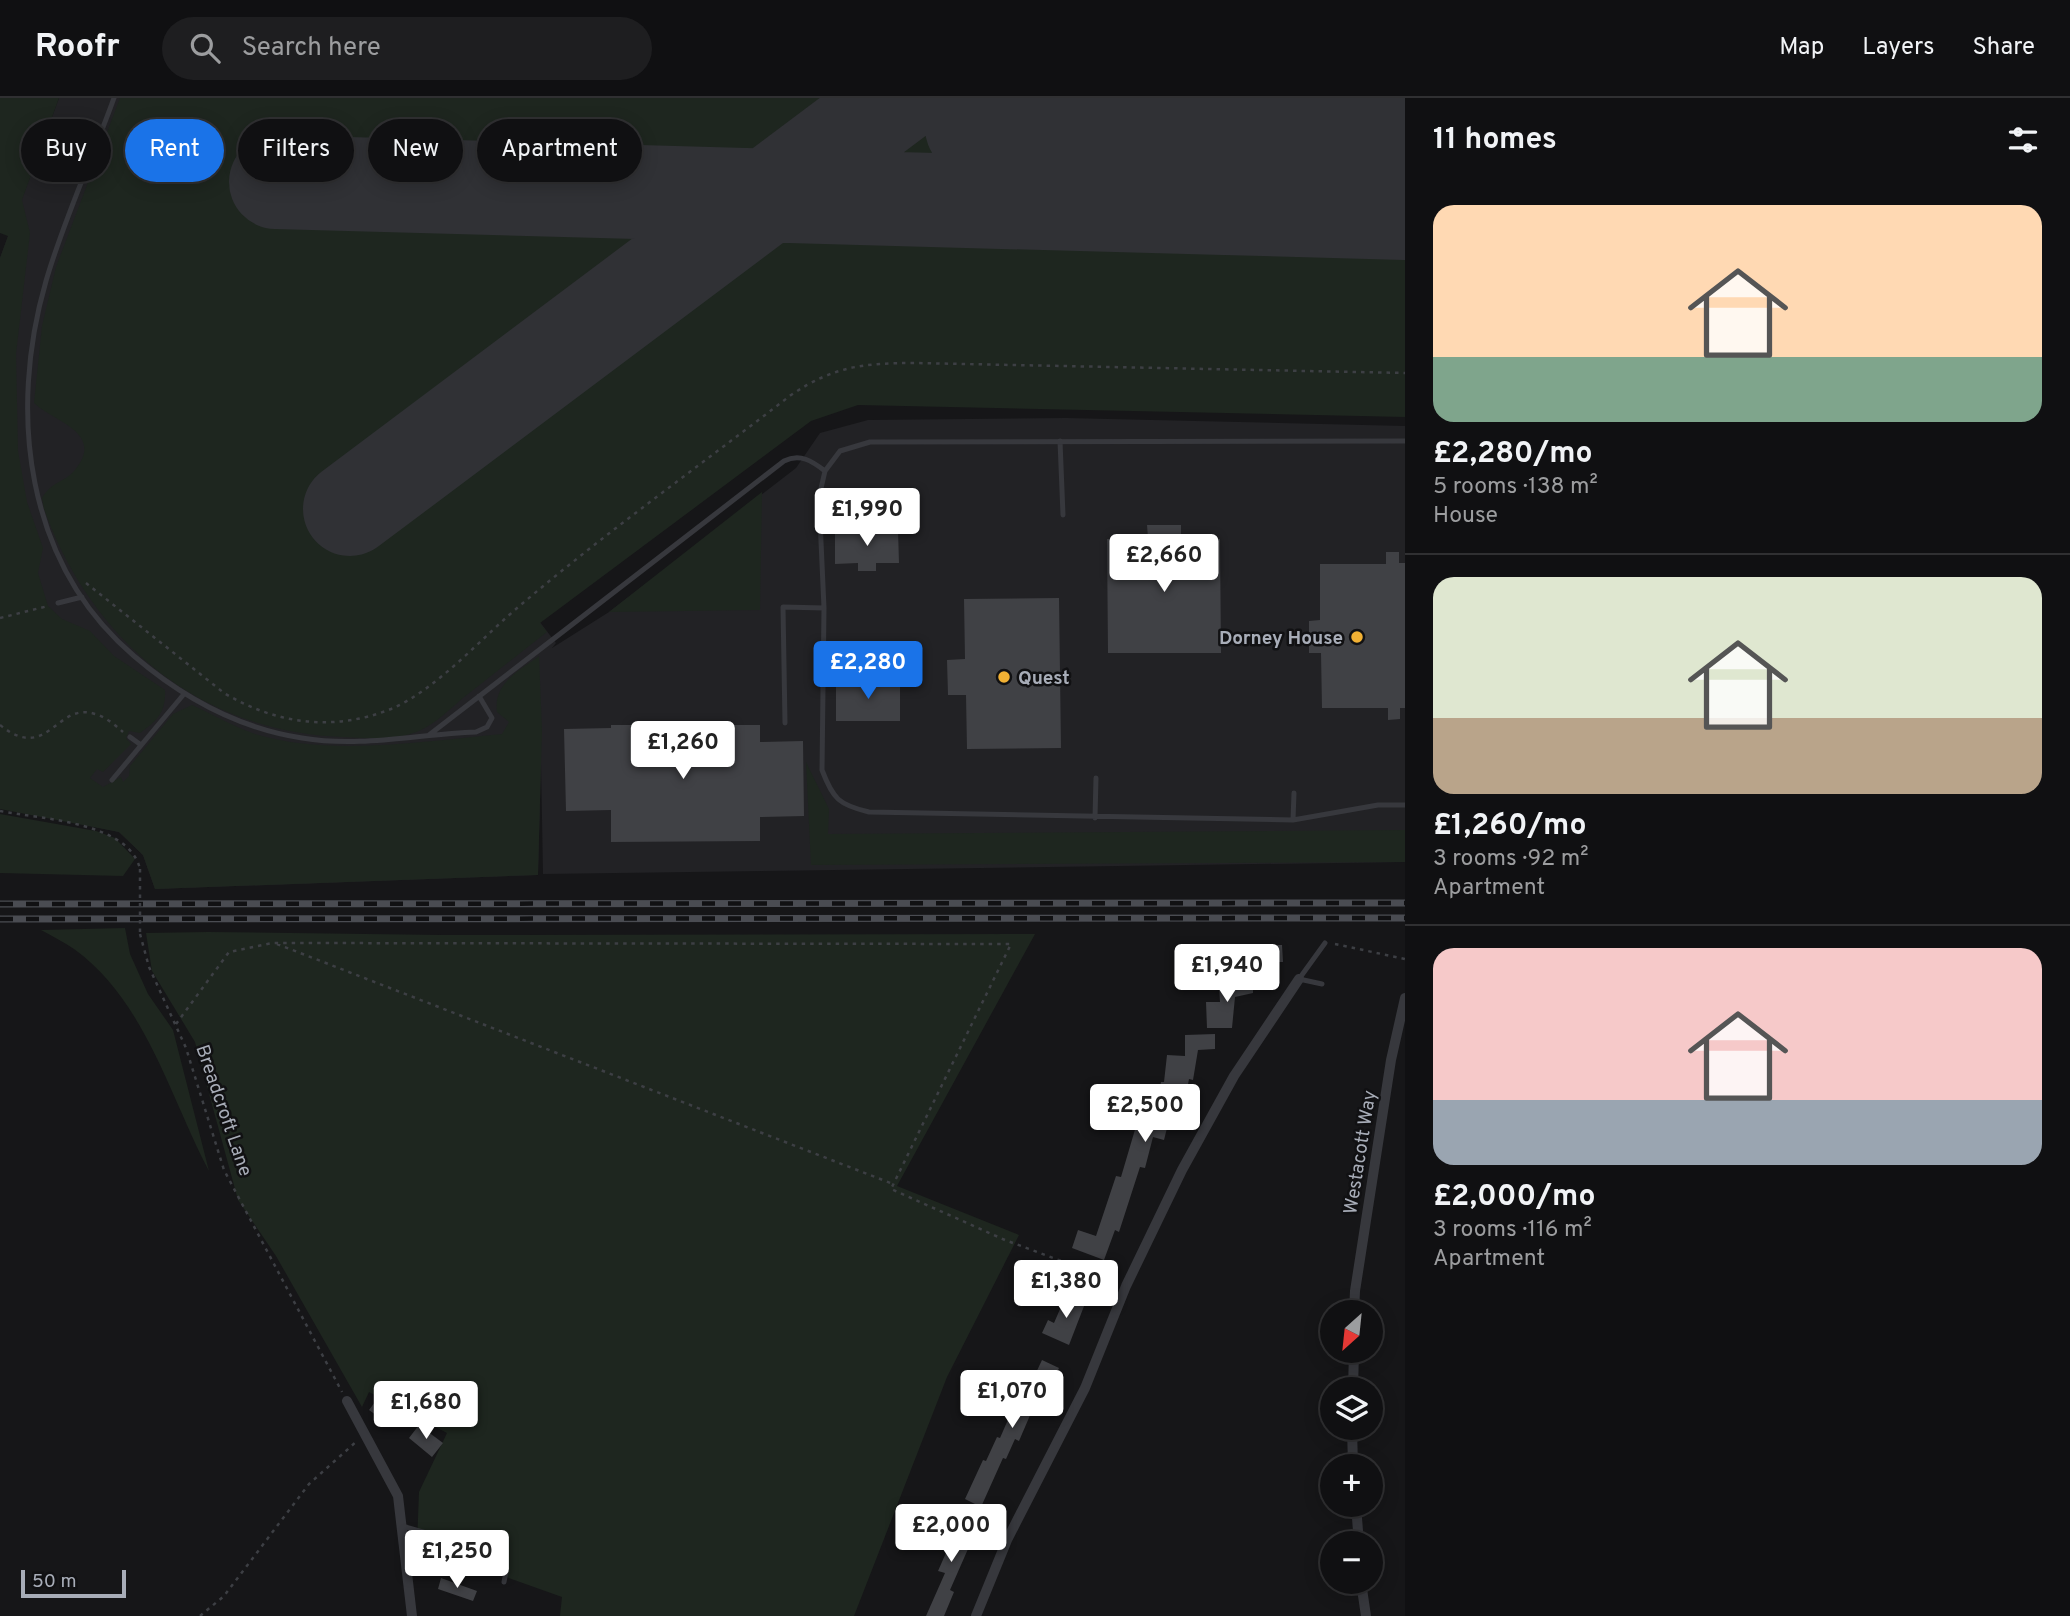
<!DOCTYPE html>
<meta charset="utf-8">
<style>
:root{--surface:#101012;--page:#1e1e20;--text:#f1f3f6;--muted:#9c9d9f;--line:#303032;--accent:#1a73e8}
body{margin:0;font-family:Overpass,sans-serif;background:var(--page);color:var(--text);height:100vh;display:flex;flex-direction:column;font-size:26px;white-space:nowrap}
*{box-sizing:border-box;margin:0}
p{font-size:23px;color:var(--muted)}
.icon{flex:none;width:38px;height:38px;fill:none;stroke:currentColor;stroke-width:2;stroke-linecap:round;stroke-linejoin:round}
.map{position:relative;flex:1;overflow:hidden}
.side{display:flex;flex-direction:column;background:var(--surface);width:665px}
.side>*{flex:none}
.hud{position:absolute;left:21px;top:21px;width:665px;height:63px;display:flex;gap:14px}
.needle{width:46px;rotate:207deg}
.tools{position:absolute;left:1320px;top:1202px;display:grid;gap:14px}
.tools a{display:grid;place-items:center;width:63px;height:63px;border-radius:50%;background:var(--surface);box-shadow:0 4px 18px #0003,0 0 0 2px var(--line);font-size:35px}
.scale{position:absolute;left:21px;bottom:18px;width:105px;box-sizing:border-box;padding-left:7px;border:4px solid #a8adb8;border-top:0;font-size:19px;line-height:24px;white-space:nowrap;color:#a8adb8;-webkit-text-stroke:5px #111113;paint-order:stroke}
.price{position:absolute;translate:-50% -60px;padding:0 16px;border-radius:7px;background:#fff;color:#222;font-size:23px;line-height:46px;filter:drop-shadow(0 2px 4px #0008)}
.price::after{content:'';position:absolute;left:50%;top:42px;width:21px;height:16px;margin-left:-10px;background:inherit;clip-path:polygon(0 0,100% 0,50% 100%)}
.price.selected{background:var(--accent);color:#fff}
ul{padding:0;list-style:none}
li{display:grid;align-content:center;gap:14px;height:371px;padding:0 28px}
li+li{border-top:2px solid var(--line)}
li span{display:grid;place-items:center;height:217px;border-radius:21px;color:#555}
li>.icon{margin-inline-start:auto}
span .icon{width:126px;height:126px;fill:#fffc;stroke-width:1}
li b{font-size:30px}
h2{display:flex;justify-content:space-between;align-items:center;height:84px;padding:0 28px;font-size:30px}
.pill{padding:0 24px;border-radius:32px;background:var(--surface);box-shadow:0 4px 18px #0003,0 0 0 2px var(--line);font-size:24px;line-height:63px}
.pill.selected{background:var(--accent);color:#fff}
header{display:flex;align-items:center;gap:42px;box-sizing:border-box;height:98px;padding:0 35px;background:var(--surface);border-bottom:2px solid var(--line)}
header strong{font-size:33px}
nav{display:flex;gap:38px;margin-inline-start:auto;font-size:24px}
.search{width:490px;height:63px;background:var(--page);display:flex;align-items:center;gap:18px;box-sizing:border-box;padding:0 24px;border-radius:38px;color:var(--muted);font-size:26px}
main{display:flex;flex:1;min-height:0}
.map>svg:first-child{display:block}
</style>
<header>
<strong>Roofr</strong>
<div class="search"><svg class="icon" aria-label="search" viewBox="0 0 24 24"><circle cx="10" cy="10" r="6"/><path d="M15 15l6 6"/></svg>Search here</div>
<nav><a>Map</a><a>Layers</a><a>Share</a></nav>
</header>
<main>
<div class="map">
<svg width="1405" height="1518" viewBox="0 0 1405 1518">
<rect width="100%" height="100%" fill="#161618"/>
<path fill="#222225" d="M59 0H1405L884 268 526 506 556 545 552 550 609 514 796 370 820 335 868 322 1066 320 1405 328V764L543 776 541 665 538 777 155 791 143 757 119 734 0 709V160Z"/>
<path fill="#1e261f" d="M0 0H59L22 102 30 135 16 256 18 353 27 404 43 450 38 475 48 508 62 521 90 533 114 558 165 592C166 614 157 623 140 635L129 633 126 640 131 646 103 674 97 671 90 680 103 689 121 679 123 684 129 678 130 668 173 616 192 607C212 616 234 629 255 636 330 659 425 643 502 636L509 624 497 614C493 585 519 573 539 558L542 632 538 777 155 791 143 757 119 734 0 711V160L8 138 0 135Z
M120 0H1405V319L858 307 811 323 540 525 547 534C519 556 491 578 463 600 450 611 436 625 421 632 398 643 366 640 342 639 200 634 91 542 44 411L42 400C52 383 64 385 75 372 106 334 52 323 34 305L42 228 56 169Z
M762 394 760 512 609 514Z
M806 664 829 711 828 736 1405 732V764L811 767Z
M0 716 96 733 115 740 135 761 123 778 0 775Z
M125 830 130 856 148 896 173 932 209 1073C170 999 145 902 74 851 64 844 52 838 41 832Z
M208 834 442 837 1035 836 897 1088 1019 1137 947 1279 854 1518H560L562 1499 417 1447 419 1394 447 1335 369 1294 362 1309 276 1158 238 1102 195 944 152 873 146 835Z"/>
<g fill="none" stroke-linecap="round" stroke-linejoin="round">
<path stroke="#303135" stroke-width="94" d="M972 30 1405 42
M276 84 1405 115
M350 411 898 0"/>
</g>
<path fill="#404145" d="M1147 427H1181V441H1220L1221 555H1108L1107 441 1148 440Z
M835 432H898L899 465H876V473H858V465L835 466Z
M1386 454H1399V465H1405V610H1400V621L1388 622V610H1322L1321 555H1309V523L1320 522V466H1386Z
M1059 500 1061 650 967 651 966 597H948L947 562 965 561 964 501Z
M859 573H878V589H900V623H836V589H859Z
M611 627H760V644L803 643 804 718 760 719V743L611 744V712L566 713 564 631 611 630Z
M1271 847H1282L1283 864H1272Z
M1226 883H1253V895L1235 899 1232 930H1207L1206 904H1220L1219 888H1226Z
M1215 936V951L1198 952 1193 982 1189 981 1186 997 1180 996 1177 1011 1172 1010 1164 1042 1153 1039 1145 1070 1140 1069 1119 1134 1115 1132 1104 1162 1072 1150 1078 1132 1096 1138 1116 1078 1121 1079 1139 1018 1153 1021 1161 984H1164L1167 957 1185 958V937Z
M1067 1195 1086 1203 1069 1247 1042 1235 1048 1222 1054 1225Z
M1042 1262 1059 1270 1036 1317 1031 1315 1019 1343 1015 1341 1006 1361 1003 1360 981 1409 965 1401 983 1362 986 1363 997 1339 1000 1340 1014 1308 1009 1305 1016 1289 1027 1294Z
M378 1300 389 1308 380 1320 369 1312Z
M419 1327 443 1345 432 1359 409 1340Z
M951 1418 969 1426 967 1432 975 1435 950 1492 954 1494 944 1518H926L945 1475 938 1473 953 1439 943 1435Z
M441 1480 477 1493 473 1503 438 1491Z"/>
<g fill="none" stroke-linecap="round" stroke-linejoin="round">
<path stroke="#3d3f44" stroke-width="2.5" stroke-dasharray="3.5 5" stroke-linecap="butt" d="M86 485 224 595C276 626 333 634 391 611 438 591 483 538 523 505 609 432 702 366 791 297 834 268 864 265 915 265L1405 275
M0 520 48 508
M0 627C48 666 56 603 95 616 106 619 115 627 123 634
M0 713C41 721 129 724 140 771
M140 836 149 869 186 950 224 1072 342 1294
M277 846 893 1086
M1335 846 1405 861
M176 926 229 854 272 845 1011 846 891 1091 1005 1142 1115 1183
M200 1518 224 1498 309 1386 357 1343"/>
<path stroke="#37383d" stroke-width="5" d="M114 0C92 61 64 121 46 183 8 314 25 465 134 558 183 600 237 630 302 640 361 650 417 636 476 634L487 629 492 620 479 598
M1060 343 1063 417
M1405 343 870 344 840 353 825 373 819 399 824 510 822 672C833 701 839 707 869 714L1293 722 1378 707H1405
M58 505 82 499
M785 625 783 509 824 510
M429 637 784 363C800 355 812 363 825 373
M130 639 141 647
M112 682 184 596
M1095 720 1096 680
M1293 722 1294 695
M1322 886 1299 881 1325 845
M402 1428C426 1435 495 1452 506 1474L504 1484"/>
<path stroke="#37383d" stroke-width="10" d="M1354 1214 1355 1193 1391 962 1405 900
M1353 1292 1354 1253
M347 1303 398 1398 412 1518
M1352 1330 1353 1368
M1356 1407 1359 1446
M1361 1484 1366 1518
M976 1518 1007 1442 1085 1290 1126 1188 1182 1072 1234 978 1299 881"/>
<defs>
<path id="rail" d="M0 806 1405 805
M0 821 1405 820"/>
</defs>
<use href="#rail" stroke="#4a4c52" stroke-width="7"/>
<use href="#rail" stroke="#111113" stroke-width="4.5" stroke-dasharray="13" stroke-linecap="butt"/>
<path stroke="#3d3f44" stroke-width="2.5" stroke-dasharray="3.5 5" stroke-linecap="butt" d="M140 771V836"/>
</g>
<g fill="#f2b134" stroke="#111113" stroke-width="2.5">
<circle cx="1357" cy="539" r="7"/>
<circle cx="1004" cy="579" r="7"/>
</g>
<g text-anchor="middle" stroke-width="5" stroke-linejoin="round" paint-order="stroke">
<g font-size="19" font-weight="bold" fill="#a8adb8" stroke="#111113" text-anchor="end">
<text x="1343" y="546">Dorney House</text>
<text x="1018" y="586" text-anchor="start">Quest</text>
</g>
<g font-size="19" fill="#a8adb8" stroke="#111113">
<text transform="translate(225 1012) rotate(71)" y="7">Breadcroft Lane</text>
<text transform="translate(1359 1054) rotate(-81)" y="7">Westacott Way</text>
</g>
</g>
</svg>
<div class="tools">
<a><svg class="needle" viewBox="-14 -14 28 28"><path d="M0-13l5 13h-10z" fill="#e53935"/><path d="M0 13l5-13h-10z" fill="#9c9d9f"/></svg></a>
<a><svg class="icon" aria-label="layers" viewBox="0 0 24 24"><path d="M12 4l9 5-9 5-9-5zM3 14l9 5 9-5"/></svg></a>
<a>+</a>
<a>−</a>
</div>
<div class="scale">50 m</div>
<b class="price" style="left:867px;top:450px">£1,990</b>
<b class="price" style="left:1164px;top:496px">£2,660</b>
<b class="price selected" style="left:868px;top:603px">£2,280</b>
<b class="price" style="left:683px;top:683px">£1,260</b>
<b class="price" style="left:1227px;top:906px">£1,940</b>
<b class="price" style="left:1145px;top:1046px">£2,500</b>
<b class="price" style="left:1066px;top:1222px">£1,380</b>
<b class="price" style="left:1012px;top:1332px">£1,070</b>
<b class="price" style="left:426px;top:1343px">£1,680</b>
<b class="price" style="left:951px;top:1466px">£2,000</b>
<b class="price" style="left:457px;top:1492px">£1,250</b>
<div class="hud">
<a class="pill">Buy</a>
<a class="pill selected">Rent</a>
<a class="pill">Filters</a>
<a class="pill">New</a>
<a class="pill">Apartment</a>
</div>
</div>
<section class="side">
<h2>11 homes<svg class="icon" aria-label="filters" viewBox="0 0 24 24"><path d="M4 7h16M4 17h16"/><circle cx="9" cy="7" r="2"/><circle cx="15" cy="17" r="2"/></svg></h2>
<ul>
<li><span style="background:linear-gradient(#ffd9b3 70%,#7fa58c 0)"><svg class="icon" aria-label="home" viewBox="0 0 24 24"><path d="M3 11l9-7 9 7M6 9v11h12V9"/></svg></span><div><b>£2,280/mo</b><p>5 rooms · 138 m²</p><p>House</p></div></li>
<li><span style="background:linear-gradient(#dfe7d0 65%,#b9a48a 0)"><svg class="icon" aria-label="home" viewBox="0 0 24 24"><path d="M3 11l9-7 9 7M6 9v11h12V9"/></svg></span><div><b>£1,260/mo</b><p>3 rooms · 92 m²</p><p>Apartment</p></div></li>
<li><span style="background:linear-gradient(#f6c9c9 70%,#9aa5b1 0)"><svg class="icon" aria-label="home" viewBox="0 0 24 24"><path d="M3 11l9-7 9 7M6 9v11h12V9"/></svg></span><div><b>£2,000/mo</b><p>3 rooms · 116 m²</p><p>Apartment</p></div></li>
</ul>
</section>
</main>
